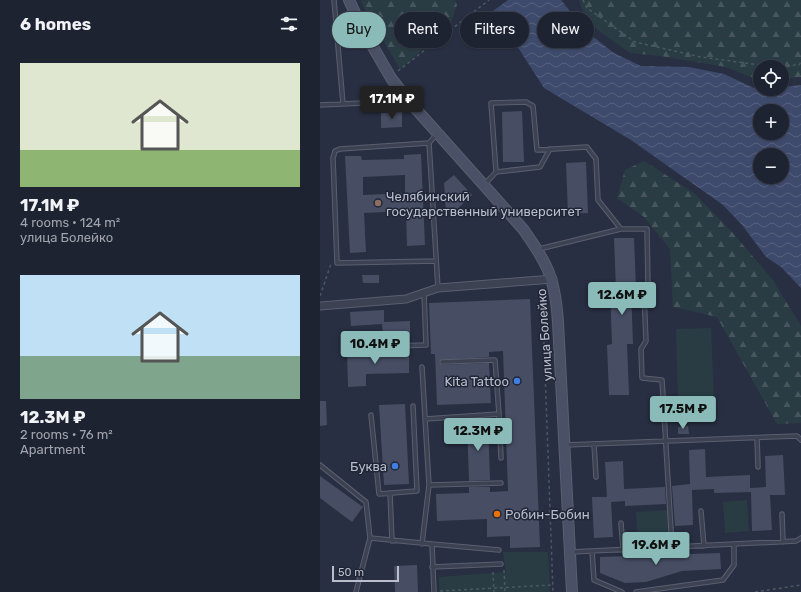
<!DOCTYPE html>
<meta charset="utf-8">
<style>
:root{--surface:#1e2332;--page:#262b3a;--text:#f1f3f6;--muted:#a1a4ac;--line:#3c404d;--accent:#8bbbb9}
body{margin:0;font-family:Rubik,sans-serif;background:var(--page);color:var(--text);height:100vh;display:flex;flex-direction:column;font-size:15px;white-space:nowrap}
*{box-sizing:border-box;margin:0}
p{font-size:13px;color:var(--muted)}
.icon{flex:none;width:22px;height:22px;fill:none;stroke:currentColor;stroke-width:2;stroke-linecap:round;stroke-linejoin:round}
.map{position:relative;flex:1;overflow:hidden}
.side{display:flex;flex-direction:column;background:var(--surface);width:320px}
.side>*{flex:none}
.top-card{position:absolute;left:12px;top:12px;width:380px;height:36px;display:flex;gap:8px}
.buttons{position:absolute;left:433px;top:60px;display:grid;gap:8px}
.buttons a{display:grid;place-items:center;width:36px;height:36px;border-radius:50%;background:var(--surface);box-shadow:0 1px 3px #0004,0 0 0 1px var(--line);font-size:20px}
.scale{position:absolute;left:12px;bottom:10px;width:67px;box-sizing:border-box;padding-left:4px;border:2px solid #b9bdcc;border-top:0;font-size:11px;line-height:14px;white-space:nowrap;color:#b9bdcc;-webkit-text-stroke:3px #212637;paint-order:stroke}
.price{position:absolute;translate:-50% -34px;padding:0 9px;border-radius:4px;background:var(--accent);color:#111;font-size:13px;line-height:26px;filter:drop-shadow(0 1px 2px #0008)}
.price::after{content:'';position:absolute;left:50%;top:24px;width:12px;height:9px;margin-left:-6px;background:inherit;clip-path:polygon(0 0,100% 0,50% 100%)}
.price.selected{background:#222;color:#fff}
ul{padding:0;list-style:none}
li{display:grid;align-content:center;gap:8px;height:212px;padding:0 20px}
li span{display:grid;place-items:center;height:124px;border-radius:0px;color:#555}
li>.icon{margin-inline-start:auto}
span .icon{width:72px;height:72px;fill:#fffc;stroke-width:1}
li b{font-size:17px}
h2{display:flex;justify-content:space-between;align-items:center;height:48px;padding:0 20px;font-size:17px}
.tag{padding:0 14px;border-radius:18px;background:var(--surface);box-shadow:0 1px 3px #0004,0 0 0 1px var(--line);font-size:14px;line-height:36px}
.tag.selected{background:var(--accent);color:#111}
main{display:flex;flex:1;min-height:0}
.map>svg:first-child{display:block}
</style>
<main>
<section class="side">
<h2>6 homes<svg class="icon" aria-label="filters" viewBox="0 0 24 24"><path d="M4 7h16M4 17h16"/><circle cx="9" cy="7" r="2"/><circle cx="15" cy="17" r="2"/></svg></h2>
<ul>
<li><span style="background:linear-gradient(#dfe7d0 70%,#8fb573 0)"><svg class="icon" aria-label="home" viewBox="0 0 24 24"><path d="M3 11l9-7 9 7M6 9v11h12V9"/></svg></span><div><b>17.1M ₽</b><p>4 rooms · 124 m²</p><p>улица Болейко</p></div></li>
<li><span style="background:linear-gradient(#bfe0f5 65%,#7fa58c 0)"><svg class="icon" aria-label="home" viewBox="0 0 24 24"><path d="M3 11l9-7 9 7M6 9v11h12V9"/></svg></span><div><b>12.3M ₽</b><p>2 rooms · 76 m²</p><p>Apartment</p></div></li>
</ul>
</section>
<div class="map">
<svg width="481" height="592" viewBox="0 0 481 592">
<defs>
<pattern id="forest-firs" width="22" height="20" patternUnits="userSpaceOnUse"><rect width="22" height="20" fill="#2a3c43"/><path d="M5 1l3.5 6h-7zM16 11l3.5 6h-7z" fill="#47565d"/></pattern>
<pattern id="water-waves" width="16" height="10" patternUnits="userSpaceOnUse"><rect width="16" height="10" fill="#3e4a6b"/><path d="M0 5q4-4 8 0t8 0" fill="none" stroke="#58627f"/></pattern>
</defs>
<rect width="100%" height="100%" fill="#282f42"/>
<path fill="#2a3c43" d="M391 328 394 401 358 402 356 329Z
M427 500 429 531 405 533 403 502Z
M348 510 349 537 318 539 316 512Z
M183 552H228L230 592H119V577L186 572Z"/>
<path fill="url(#forest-firs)" d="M41 0H135L137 5 130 25 80 69 44 8Z
M259 0H481V77L462 79V67H440V81L406 67 341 56 310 53 267 22Z
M324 161 374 193 412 232 452 279 481 326V423L457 424 397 317 353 307 350 249 324 217 297 198 305 170Z"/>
<path fill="url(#water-waves)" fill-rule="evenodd" d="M188 0H241L267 32 294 53 321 66 369 67 404 74 434 88 440 87V89H462V87L481 85V288L461 267 446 257 422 225 403 205 311 140 224 88 199 49 177 33 166 16ZM440 111H462V133H440ZM440 155H462V177H440Z"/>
<path fill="#474e64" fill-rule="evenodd" d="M202 111 204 162H183L182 112Z
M82 112V127L61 128V113Z
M101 154 105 245 87 246 86 211 44 213 46 252 30 253 25 156H41L42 160 84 159V155ZM85 175V193L43 195V177Z
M266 162 268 213 248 214 246 163Z
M134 175 152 195 134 212H126L124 183Z
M294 238H314L316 289H311L313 344H307L309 395H289L287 345 292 344 290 289H296Z
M42 275H59V283H43Z
M210 299 220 547 190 548V536L167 537V519L117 521 116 494 149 493V487H170V492L188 491 183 351 169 352V357L120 360 119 363 122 365 169 363 171 403 117 405 115 354H111L109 303Z
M64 310V322L90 321V335L63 336 62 324 31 326 30 312Z
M89 350V373L46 374V386L28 387 27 352Z
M0 401H6L7 425 0 426Z
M85 404 89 484 64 485 59 405Z
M168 422 170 480 149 481 147 423Z
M368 426 369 434H358V427Z
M385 449 386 477 430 475V488L446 487 445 456 463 455 465 495H450L452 530 432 531 431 492 394 493V489L372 490 373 525 355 526 352 486 370 484 369 450Z
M303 461 304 489 345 487 346 504 305 506V501L291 502 293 537 274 538 272 497H287L285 462Z
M0 476 43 507 32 522 0 498Z
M400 553 401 569 362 571 326 582 305 583 280 573V557Z
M97 565 98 592H75L74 566Z"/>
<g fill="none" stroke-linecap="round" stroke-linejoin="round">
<defs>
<path id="lane" d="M14 0 23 104
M0 105 64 102 85 99
M109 143 118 288
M176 172 171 103 206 102 213 106 217 150 267 147 276 159 278 200 301 229H327L328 285 324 293 326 341 321 349 322 378 342 380 352 547
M165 184 176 172 220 167 230 149
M219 249 301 229
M116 261 17 263 13 158 15 151 20 149 109 143 117 134
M36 347 106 345 104 293
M102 367 109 485 102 544
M179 414 181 458
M51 415 59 494 97 491 93 406
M105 419 179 414 175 360 122 362
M437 438 438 467
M274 444 276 477
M245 445 477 436 481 440
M0 465 46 502 50 538
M109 485 181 483
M70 493 72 541
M381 511 384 546
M462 514 463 542
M301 523 303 550
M112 544 179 550
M272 551 274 580 302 592
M251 552 476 541 481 538
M112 567 181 564
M36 592 50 538 112 544 114 592
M316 592 403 580 414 565V544"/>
<path id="street" d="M0 306 86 299 118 288 233 279"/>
<path id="secondary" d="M29 0 42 28 71 78 87 99 203 229C228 264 235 278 238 322L252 592"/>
</defs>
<use href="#lane" stroke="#5a5f6f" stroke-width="5.5"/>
<use href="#street" stroke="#5a5f6f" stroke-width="9"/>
<use href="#secondary" stroke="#5a5f6f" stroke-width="12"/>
<path stroke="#485960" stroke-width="1.5" stroke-dasharray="3 3" stroke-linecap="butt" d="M263 0 267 8 315 42 381 57 447 66 479 65 481 62
M78 71 169 0
M222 288 233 592
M0 296 11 264
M184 570 185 592
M173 572 174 592
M120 591 232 585
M435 592 481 585"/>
<use href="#lane" stroke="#3c4252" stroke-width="3.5"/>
<use href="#street" stroke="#3c4252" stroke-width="7"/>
<use href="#secondary" stroke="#4a5065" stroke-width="10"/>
</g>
<circle fill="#8d6e63" stroke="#212637" stroke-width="1.5" cx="58" cy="203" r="4"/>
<g fill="#3f7fe0" stroke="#212637" stroke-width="1.5">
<circle cx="197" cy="381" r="4"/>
<circle cx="75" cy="466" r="4"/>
</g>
<circle fill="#e8710a" stroke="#212637" stroke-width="1.5" cx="177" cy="514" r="4"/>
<g text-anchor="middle" stroke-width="3" stroke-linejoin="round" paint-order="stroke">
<g font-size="13" fill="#b9bdcc" stroke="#212637" text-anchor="start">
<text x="66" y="201">Челябинский<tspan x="66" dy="15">государственный университет</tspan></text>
<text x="189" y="386" text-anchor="end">Kita Tattoo</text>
<text x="67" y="471" text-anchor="end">Буква</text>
<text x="185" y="519">Робин-Бобин</text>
</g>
<g font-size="13" fill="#b9bdcc" stroke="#212637">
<text transform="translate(224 335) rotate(-94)" y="5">улица Болейко</text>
</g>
</g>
</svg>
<div class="buttons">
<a><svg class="icon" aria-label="locate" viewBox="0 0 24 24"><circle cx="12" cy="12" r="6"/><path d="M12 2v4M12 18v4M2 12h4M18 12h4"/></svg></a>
<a>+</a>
<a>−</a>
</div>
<div class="scale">50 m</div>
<b class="price selected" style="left:72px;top:120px">17.1M ₽</b>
<b class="price" style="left:302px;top:316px">12.6M ₽</b>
<b class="price" style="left:55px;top:365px">10.4M ₽</b>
<b class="price" style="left:363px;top:430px">17.5M ₽</b>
<b class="price" style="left:158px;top:452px">12.3M ₽</b>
<b class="price" style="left:336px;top:566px">19.6M ₽</b>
<div class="top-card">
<a class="tag selected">Buy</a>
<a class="tag">Rent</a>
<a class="tag">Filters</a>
<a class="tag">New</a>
</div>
</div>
</main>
